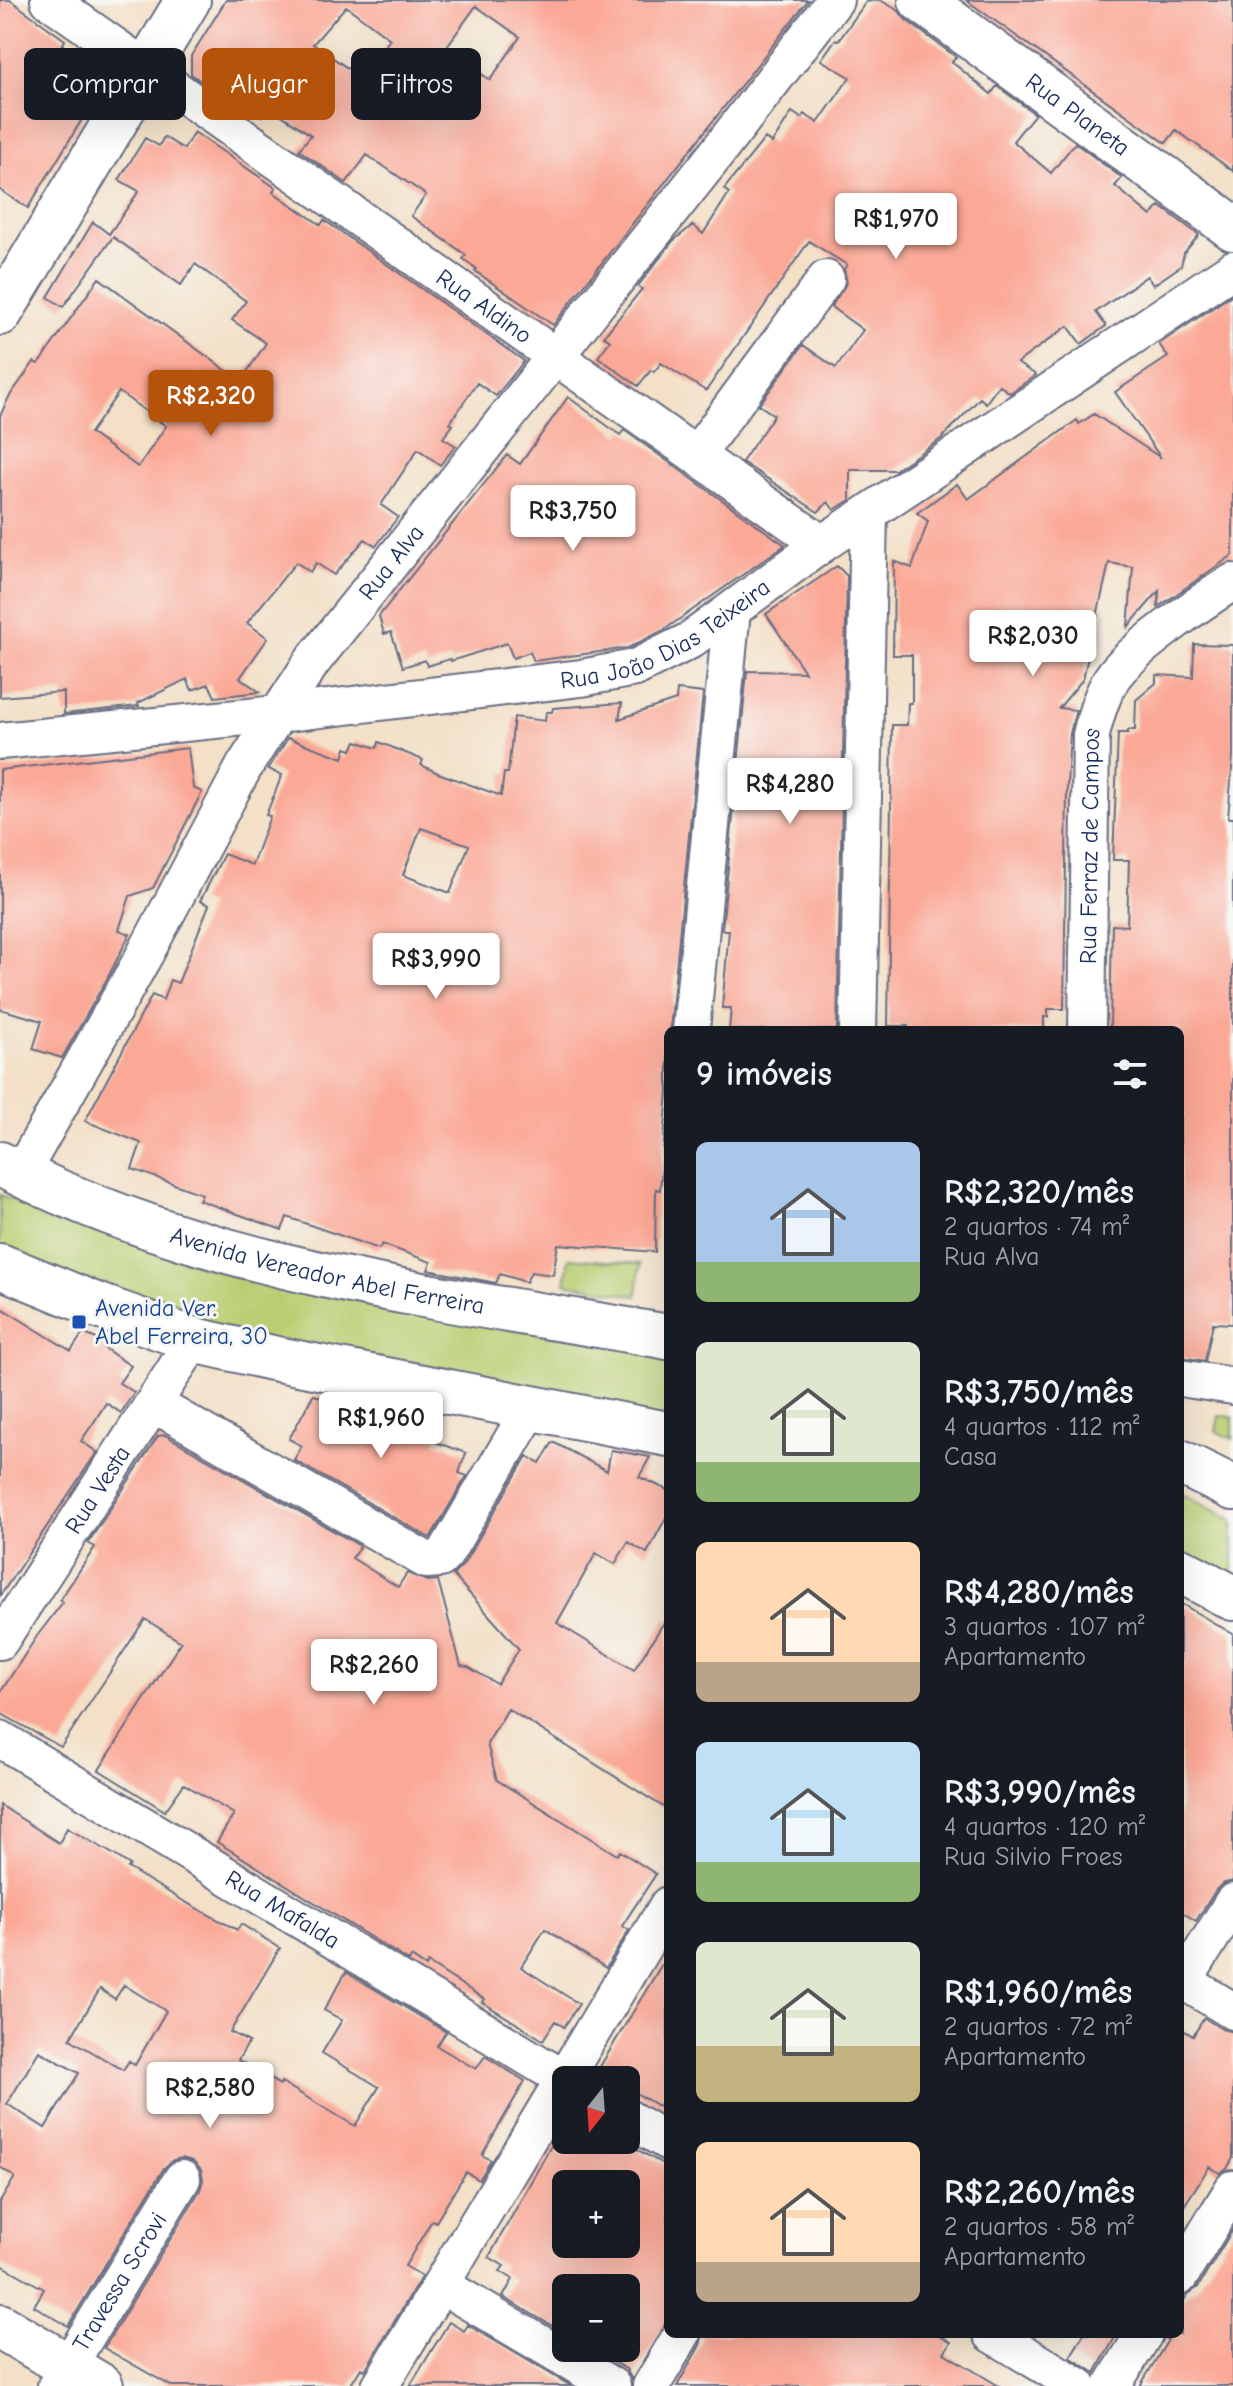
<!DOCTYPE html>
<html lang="pt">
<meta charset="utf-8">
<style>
:root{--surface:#171b24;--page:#242831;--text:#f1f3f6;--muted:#9ea1a6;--accent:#b45309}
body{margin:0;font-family:"Comic Neue",sans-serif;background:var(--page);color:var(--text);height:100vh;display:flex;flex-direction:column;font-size:30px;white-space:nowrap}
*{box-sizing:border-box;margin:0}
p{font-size:26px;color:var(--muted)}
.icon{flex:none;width:44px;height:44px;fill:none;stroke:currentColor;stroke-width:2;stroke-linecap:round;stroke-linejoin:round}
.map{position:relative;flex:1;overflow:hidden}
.drawer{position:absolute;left:664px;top:1026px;width:520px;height:1312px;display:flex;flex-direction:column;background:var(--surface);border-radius:12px;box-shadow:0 8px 32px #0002}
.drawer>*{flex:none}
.hud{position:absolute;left:24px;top:48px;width:520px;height:72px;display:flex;gap:16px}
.needle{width:52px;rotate:197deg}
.controls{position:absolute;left:552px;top:2066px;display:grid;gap:16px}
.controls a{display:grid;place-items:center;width:88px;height:88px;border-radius:12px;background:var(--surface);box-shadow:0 8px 32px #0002;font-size:40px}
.price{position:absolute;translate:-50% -68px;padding:0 18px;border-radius:8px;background:#fff;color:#222;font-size:26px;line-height:52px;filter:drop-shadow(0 2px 4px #0008)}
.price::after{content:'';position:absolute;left:50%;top:48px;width:24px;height:18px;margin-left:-12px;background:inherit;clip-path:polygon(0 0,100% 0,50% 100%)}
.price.active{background:var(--accent);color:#fff}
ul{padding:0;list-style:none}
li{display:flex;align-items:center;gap:24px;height:200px;padding:0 32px}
li span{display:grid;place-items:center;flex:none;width:224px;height:160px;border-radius:12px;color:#555}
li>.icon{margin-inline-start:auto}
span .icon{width:96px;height:96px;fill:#fffc;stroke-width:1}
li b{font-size:34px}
h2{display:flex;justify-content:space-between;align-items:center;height:96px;padding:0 32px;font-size:34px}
.chip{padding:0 28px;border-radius:12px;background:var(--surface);box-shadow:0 8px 32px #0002;font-size:28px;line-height:72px}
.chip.active{background:var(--accent);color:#fff}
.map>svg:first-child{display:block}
</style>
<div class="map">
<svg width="1233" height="2386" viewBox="0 0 1233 2386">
<rect width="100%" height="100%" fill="#f6f6f2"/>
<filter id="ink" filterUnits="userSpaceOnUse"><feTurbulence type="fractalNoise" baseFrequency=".0125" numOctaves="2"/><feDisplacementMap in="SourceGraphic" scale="16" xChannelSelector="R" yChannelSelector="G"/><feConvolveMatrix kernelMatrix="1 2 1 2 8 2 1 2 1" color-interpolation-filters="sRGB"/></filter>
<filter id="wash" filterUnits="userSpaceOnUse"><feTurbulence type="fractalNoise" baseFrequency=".006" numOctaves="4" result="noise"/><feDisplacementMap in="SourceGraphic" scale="32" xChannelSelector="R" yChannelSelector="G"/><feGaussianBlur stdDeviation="1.8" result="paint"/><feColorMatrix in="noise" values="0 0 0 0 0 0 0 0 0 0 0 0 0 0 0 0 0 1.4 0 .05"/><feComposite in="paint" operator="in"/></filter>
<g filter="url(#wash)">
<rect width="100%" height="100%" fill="#f3e0c7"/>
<path fill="#bacf73" stroke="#6a7f68" stroke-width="2" d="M0 1195 230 1275 544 1334 668 1349V1427L199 1334 0 1255Z
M569 1258 640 1264 637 1296 565 1283Z
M1219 1416 1233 1417V1439L1216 1431Z
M1180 1493 1233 1520V1585L1180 1558Z"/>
<g id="blocks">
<path fill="#fba896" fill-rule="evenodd" d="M0 0H10L65 40 62 46 89 63 86 68 106 80 28 208 0 190Z
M226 0H808L553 325 475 271 477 269 463 259 466 255 411 216 426 195 367 155 346 183 299 150 311 135 268 106 261 116 221 89 217 93 191 74V56ZM346 6 390 39 362 78 313 44ZM476 6 520 37 490 80 445 49Z
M880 0 899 11 906 20 956 57 952 62 991 94 997 86 1035 114 1013 141 1051 173 1075 143 1122 178 1115 186 1151 216 1160 206 1199 235 1184 253 1181 266 1153 285 1147 276 1096 312 1106 326 1081 344 1068 326 1017 363 1036 375 1010 393 999 385 986 403 980 398 942 438 895 470H850V500L834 510 828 502 818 512 742 462 774 415 759 405 803 345 836 368 863 330 831 307 847 282 844 269 847 265 809 241 706 391 661 363 654 372 651 370 638 386 598 357 610 341 604 336 642 289 638 286 673 241 693 225 703 234 729 193 724 189 765 138 772 143 792 112 801 118 804 114 818 123 850 77 821 60 835 40H839L866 2Z
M966 0H1233V171L1176 130 1166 143Z
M194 132 276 188 273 192 321 225 324 220 524 361 496 396 477 383 450 423 453 425 443 438 456 446 440 465 418 449 381 505 398 517 376 546 365 539 334 575 316 563 310 572 296 562 247 623 268 638 240 678 260 692 215 697 209 684 192 690 187 679 138 703 139 706 64 714V692L0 697V416L9 397 34 362 38 364 42 359 99 278 241 381 266 343 232 320 246 301 195 264 181 285 113 237 63 307 48 297 93 222 109 234 139 191 119 180 145 138 159 146 164 137 184 149ZM119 392 166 426 138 467 90 433Z
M1233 294V555L1158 607 1159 591 1128 627 1133 567 1109 563 1083 679 1059 708 1076 710 1070 734 1067 786 1064 1009H1048V1017H1044V1030H907L908 1026H888L892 725H907L908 703H912V655H893L894 561 912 568 928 521 917 513 957 484 968 499 1077 420 1079 424 1094 414 1161 458 1115 392 1168 357 1159 344Z
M568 397 620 435 624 430 785 545 664 630 628 648 534 661 530 652 513 658 507 643 451 661 450 659 427 666 425 660 403 667 391 632 384 634 379 616 507 455 520 464Z
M837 566 847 576 837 1030H729L731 1008H722L729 930H722L747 671 805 672 766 614Z
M1194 644 1233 645V756L1228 818H1233V1324L1213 1323 1205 1361 1180 1357V1030H1110L1112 925 1127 926 1129 860H1113L1118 733H1128V730H1135L1136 700 1156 683V675L1193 677Z
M677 690 703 693 670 1030H668V1093L660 1190 656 1189 655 1252 558 1244 553 1275 531 1272 526 1282 500 1274 496 1283 428 1270 431 1262 382 1244 379 1249 287 1217 282 1230 199 1200 202 1194 132 1169 141 1143 85 1121 152 995 163 1000 170 980 178 983 209 905 200 901 224 854 252 865 270 816 266 815 282 775 268 769 288 738 343 758 346 748 352 750 356 741 377 748 379 742 423 760 421 765 438 773 501 796 504 773H508L514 717 545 721 546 712H552L553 708 622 703 619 719 676 700ZM421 828 469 845 450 893 403 875Z
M188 748 193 788 202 792 153 888 130 896 119 930 130 934 108 977 62 1058 33 1049 42 1021 0 1009V770Z
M0 1307 71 1351 83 1333 108 1344 104 1348 131 1366 119 1383 134 1392 121 1413 106 1403 94 1422 81 1441 97 1452 0 1596Z
M313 1395 440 1427 435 1442 466 1453 459 1473 467 1476 430 1538 294 1460 302 1446 289 1439Z
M165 1435 360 1546 352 1558 398 1587 407 1573 427 1581 438 1580 461 1666 468 1667 497 1684 519 1649 453 1575 463 1565 527 1456 540 1463 553 1442 607 1471 611 1450 650 1457 639 1477 668 1490V1514L647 1553 628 1542 615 1564 596 1553 557 1623 634 1670 668 1616V1810L508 1709 487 1744 497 1780 617 1855 620 1851 656 1874 622 1926 629 1930 606 1968 545 1929 521 1967 579 2004 564 2027 555 2021 543 2040 482 2002 484 1999 428 1963 426 1967 411 1957 409 1961 217 1842 234 1814 184 1784 165 1811 99 1770 181 1642 145 1619 61 1747 0 1713V1693L37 1636 63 1602 60 1600 95 1547 88 1543 158 1436Z
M1180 1603 1233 1634V1881L1222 1884 1216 1890 1196 1921 1180 1911Z
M0 1805 59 1843 67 1828 113 1854 130 1865 128 1868 185 1902 237 1930 241 1924 280 1948 230 2032 249 2042 238 2060 280 2085 281 2082 355 2126 379 2087 322 2053 342 2020 324 2010 346 1972 446 2032 437 2046 476 2069 485 2056 525 2081 482 2155 491 2160 479 2180 466 2172 436 2222 432 2220 405 2266 422 2276 365 2370 361 2368 350 2386H171L104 2348 200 2190 203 2180 201 2170 192 2161 182 2158 173 2160 164 2168 68 2326 34 2306 44 2289 0 2264V2202L15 2177 0 2167ZM124 1985 166 2011 135 2065 129 2061 123 2070 70 2039 100 1989 115 1999ZM39 2051 79 2073 45 2128 7 2104Z
M668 1954V2112L626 2087V2080H615L598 2070Z
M1204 2018 1222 2029 1233 2032V2158L1226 2170 1220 2173 1209 2167 1180 2212V2028L1193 2036Z
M566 2119V2140H620L668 2167V2319L632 2380 626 2369 589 2348H626V2288H566V2334L503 2297 513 2279 500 2271 504 2266 489 2257ZM566 2184H626V2244H566Z
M1233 2229V2386H1140L1168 2340 1164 2338 1165 2334H1180V2308L1187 2295 1198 2287Z
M449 2322 464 2331 468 2325 571 2386H410Z
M703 2334H938L951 2342 944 2353 999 2386H677L700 2345Z
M1084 2334H1117L1095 2373 1070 2357Z"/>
</g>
</g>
<g filter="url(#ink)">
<use href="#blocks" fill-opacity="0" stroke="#676d83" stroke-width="2"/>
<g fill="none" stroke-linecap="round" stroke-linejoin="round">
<defs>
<g id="minor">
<path id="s1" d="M49 0 822 544"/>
<path d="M696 455 826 279"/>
<path id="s2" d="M0 741 278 714 581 678 635 668 689 641 822 544 1233 269"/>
<path d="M691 1030 732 610"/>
<path d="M858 1030 869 514"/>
<path id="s3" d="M1087 1030 1091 735C1096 714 1101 696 1112 678 1130 650 1204 600 1233 582"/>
<path id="s4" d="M20 1175 145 954 245 765 312 662 713 158 835 0"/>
<path d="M1180 1378 1233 1386"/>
<path d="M154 1404 426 1560 440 1559 445 1554 531 1408"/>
<path id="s5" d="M0 1641 194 1340"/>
<path id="s6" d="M0 1739 566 2080"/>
<path d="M1180 1979 1233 2011"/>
<path d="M1184 1981 1233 1902"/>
<path d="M626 2117 668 2142"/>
<path d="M1180 2276 1233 2189"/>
<path d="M441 2285 612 2386"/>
<path d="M992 2334 1078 2386"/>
<path id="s7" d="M56 2386 182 2179"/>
<path d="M380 2386 668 1905"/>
<path d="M651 2386 682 2334"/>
<path d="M1112 2386 1144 2334"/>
</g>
<g id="tertiary">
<path id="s8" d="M921 0 1233 228"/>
<path d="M0 2326 101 2386"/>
</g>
<path id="secondary" d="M0 313 188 0"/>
<g id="primary">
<path id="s9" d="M0 1164C208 1271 441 1297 668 1337"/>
<path d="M0 1266 93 1304 194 1340 272 1358 668 1434"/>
<path d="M1180 1462 1233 1488"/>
<path d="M1180 1570 1233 1598"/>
</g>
</defs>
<use href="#minor" stroke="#676d83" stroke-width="40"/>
<use href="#tertiary" stroke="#676d83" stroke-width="48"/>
<use href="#secondary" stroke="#676d83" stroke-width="48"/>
<use href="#primary" stroke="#676d83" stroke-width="48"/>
<use href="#minor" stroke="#fff" stroke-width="36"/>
<use href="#tertiary" stroke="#fff" stroke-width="44"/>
<use href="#secondary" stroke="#fff" stroke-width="44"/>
<use href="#primary" stroke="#fff" stroke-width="44"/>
</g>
</g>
<rect fill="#1a4fb4" stroke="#f6f6f2" stroke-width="3" x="71" y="1314" width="16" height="16" rx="4"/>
<g text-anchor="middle" stroke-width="6" stroke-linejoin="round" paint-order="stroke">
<g font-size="24" fill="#1b2f5e" stroke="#f6f6f2">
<text dy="8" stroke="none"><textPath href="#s8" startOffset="194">Rua Planeta</textPath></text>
<text dy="8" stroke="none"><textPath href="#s1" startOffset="532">Rua Aldino</textPath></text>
<text dy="8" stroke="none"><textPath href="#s4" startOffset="718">Rua Alva</textPath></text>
<text dy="8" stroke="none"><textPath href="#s2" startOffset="680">Rua João Dias Teixeira</textPath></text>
<text dy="8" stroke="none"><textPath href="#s3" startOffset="184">Rua Ferraz de Campos</textPath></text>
<text dy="8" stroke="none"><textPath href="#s9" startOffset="346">Avenida Vereador Abel Ferreira</textPath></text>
<text dy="8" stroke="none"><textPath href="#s5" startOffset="180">Rua Vesta</textPath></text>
<text dy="8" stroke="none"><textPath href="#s6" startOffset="330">Rua Mafalda</textPath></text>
<text dy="8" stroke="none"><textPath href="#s7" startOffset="122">Travessa Scrovi</textPath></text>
</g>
<g font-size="24" fill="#164399" stroke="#f6f6f2" text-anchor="start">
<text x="95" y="1316">Avenida Ver.<tspan x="95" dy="28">Abel Ferreira, 30</tspan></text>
</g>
</g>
</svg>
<div class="controls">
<a><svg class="needle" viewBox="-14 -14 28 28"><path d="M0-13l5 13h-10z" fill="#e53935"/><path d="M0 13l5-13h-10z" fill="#9ea1a6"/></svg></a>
<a>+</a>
<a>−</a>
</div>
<b class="price" style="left:896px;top:261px">R$1,970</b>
<b class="price active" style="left:211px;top:438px">R$2,320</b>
<b class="price" style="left:573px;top:553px">R$3,750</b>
<b class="price" style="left:1033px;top:678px">R$2,030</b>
<b class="price" style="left:790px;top:826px">R$4,280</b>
<b class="price" style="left:436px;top:1001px">R$3,990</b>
<b class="price" style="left:381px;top:1460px">R$1,960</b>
<b class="price" style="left:374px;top:1707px">R$2,260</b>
<b class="price" style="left:210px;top:2130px">R$2,580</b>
<div class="hud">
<a class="chip">Comprar</a>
<a class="chip active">Alugar</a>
<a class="chip">Filtros</a>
</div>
<section class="drawer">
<h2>9 imóveis<svg class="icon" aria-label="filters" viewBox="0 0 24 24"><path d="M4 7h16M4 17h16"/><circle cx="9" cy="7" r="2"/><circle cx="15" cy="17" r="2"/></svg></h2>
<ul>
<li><span style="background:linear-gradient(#a9c7e8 75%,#8fb573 0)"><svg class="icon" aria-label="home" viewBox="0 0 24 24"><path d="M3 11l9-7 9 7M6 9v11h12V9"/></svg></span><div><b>R$2,320/mês</b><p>2 quartos · 74 m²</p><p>Rua Alva</p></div></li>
<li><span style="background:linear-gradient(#dfe7d0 75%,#8fb573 0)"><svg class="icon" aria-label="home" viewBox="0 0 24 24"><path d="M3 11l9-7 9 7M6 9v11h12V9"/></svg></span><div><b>R$3,750/mês</b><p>4 quartos · 112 m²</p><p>Casa</p></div></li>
<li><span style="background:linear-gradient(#ffd9b3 75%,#b9a48a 0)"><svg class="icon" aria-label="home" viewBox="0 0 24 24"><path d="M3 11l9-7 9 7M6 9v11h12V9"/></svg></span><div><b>R$4,280/mês</b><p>3 quartos · 107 m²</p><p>Apartamento</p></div></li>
<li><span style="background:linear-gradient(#bfe0f5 75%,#8fb573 0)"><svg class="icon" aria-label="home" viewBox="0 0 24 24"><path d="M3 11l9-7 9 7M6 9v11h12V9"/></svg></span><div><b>R$3,990/mês</b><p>4 quartos · 120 m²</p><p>Rua Silvio Froes</p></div></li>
<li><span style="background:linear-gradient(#dfe7d0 65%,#c2b280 0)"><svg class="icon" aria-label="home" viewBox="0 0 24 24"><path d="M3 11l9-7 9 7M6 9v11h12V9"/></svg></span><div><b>R$1,960/mês</b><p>2 quartos · 72 m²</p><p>Apartamento</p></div></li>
<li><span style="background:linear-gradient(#ffd9b3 75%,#b9a48a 0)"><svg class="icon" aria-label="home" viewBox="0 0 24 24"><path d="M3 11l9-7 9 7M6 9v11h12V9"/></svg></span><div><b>R$2,260/mês</b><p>2 quartos · 58 m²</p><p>Apartamento</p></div></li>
</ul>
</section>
</div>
